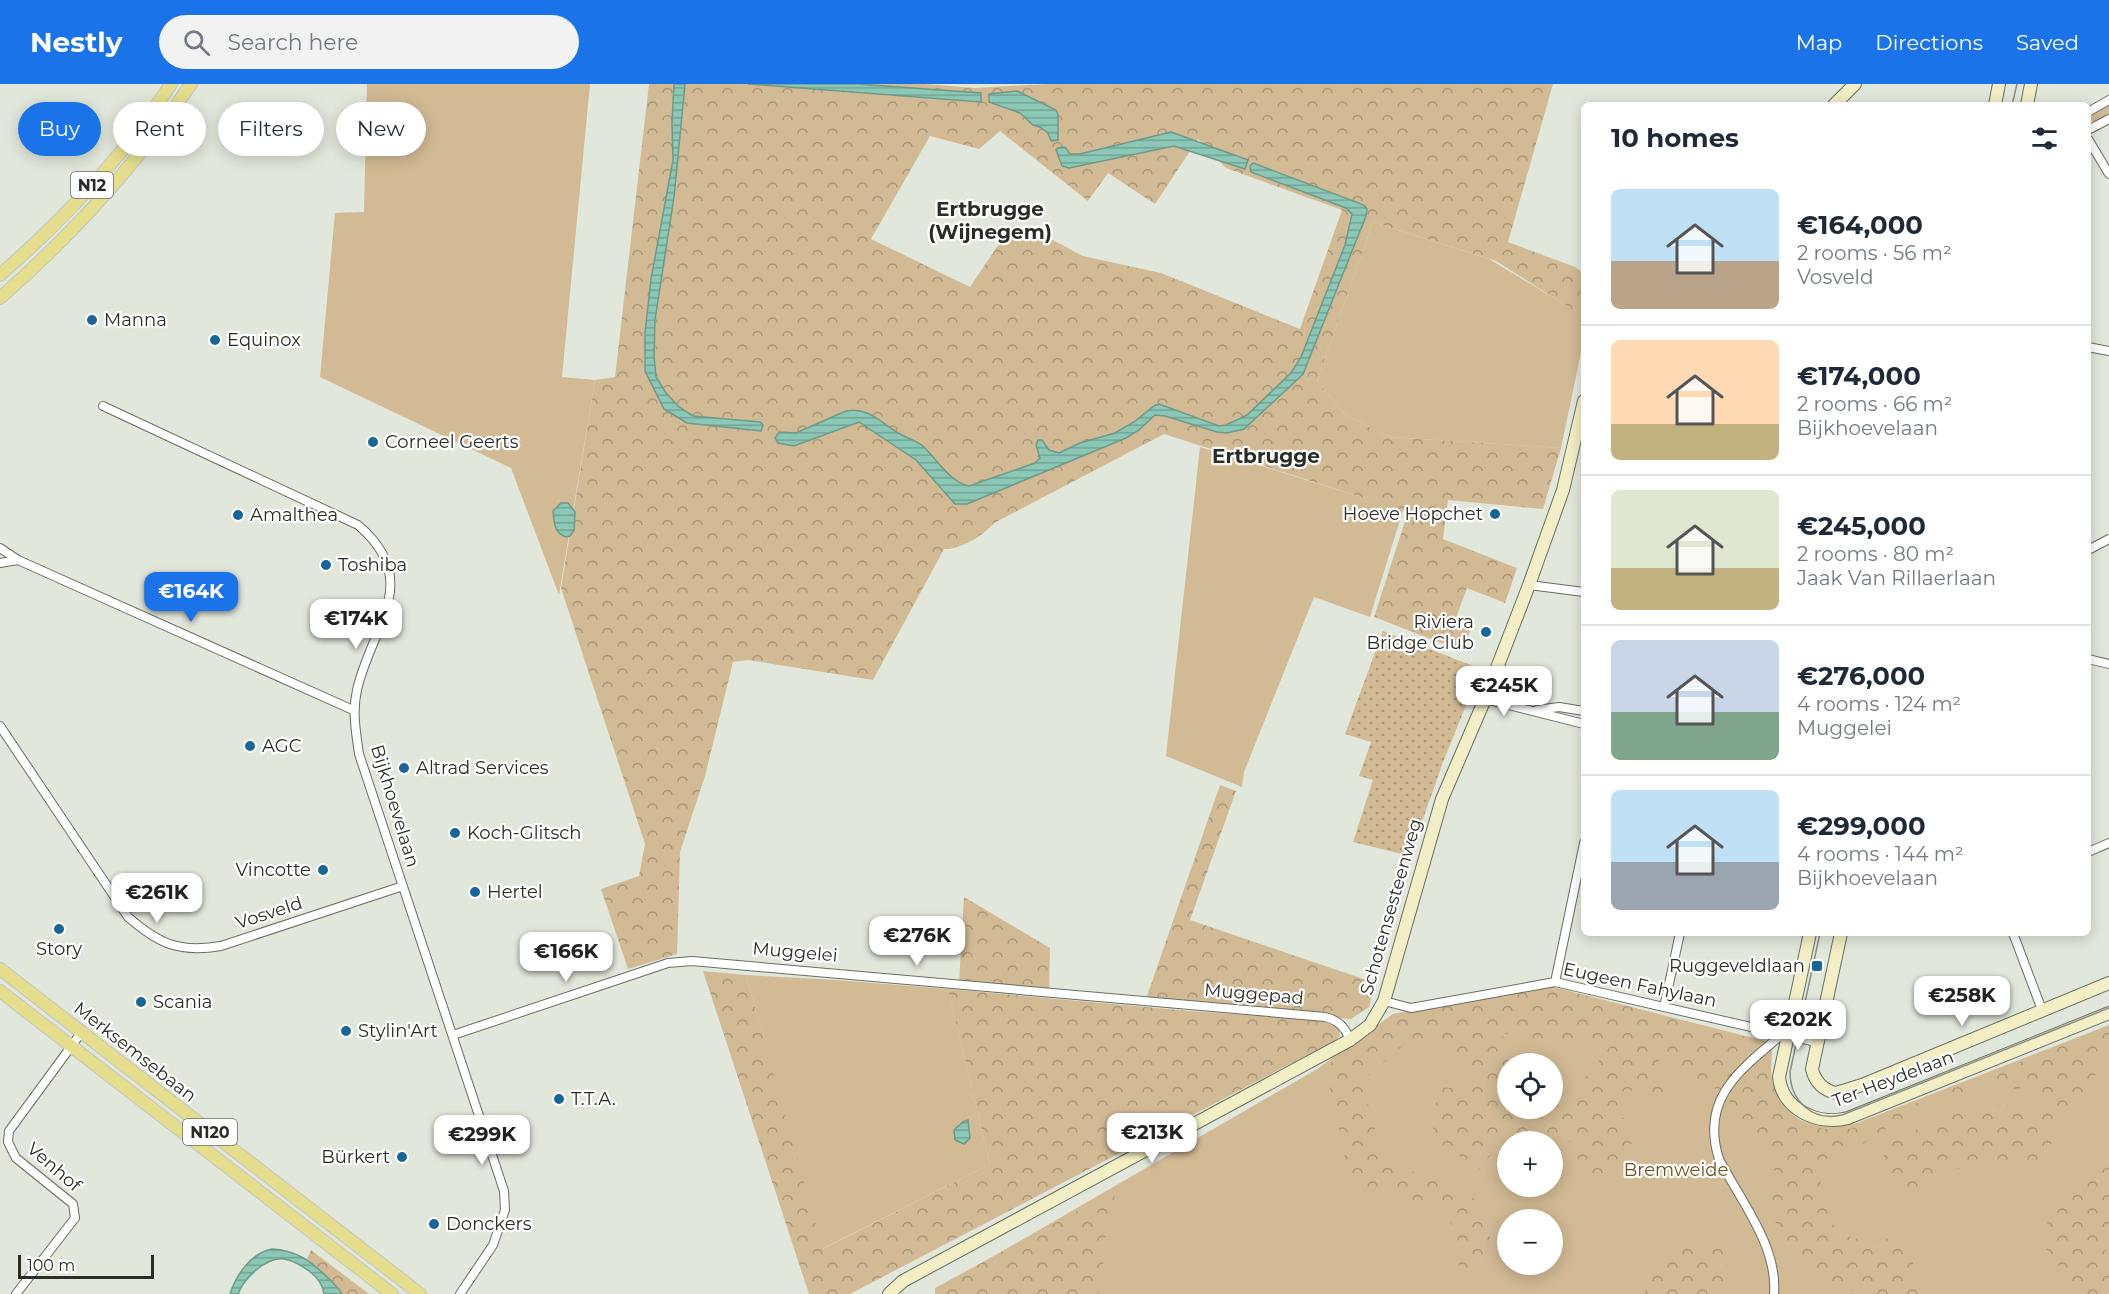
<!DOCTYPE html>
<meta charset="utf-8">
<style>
:root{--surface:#fff;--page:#f2f2f3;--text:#1f2937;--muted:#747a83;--line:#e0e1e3;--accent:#1a73e8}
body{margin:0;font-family:Montserrat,sans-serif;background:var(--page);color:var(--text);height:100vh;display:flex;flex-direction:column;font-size:22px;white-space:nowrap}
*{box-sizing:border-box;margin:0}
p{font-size:20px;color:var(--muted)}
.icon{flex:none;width:33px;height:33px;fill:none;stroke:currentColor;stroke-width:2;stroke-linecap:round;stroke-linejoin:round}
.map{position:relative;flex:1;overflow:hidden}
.sheet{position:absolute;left:1581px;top:18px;width:510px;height:834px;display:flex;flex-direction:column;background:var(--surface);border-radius:9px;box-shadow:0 3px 15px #0003}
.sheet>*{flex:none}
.hud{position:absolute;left:18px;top:18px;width:570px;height:54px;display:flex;gap:12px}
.controls{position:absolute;left:1497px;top:969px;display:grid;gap:12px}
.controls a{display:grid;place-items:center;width:66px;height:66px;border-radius:50%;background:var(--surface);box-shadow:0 3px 15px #0003;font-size:30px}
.scale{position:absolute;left:18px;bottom:15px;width:136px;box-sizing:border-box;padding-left:6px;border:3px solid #2a2c27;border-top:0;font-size:16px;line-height:21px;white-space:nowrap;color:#2a2c27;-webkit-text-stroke:4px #fff;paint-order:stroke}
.price{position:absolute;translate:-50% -51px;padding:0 14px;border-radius:12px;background:#fff;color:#222;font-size:20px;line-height:39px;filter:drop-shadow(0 2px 3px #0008)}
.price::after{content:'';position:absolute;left:50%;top:36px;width:18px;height:14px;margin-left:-9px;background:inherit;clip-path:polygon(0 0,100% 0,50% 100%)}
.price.selected{background:var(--accent);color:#fff}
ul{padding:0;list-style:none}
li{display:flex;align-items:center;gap:18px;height:150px;padding:0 30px}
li+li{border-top:2px solid var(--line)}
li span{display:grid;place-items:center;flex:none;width:168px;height:120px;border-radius:9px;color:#555}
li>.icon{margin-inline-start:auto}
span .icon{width:72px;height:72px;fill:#fffc;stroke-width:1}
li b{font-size:26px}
h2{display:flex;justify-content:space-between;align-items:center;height:72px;padding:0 30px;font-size:26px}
.chip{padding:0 21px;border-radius:27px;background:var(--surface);box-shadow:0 3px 15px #0003;font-size:21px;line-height:54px}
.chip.selected{background:var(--accent);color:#fff}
header{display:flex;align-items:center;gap:36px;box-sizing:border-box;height:84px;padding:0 30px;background:var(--accent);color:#fff}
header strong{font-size:28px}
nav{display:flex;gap:33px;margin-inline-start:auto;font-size:21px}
.search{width:420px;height:54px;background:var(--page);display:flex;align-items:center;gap:15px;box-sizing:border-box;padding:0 21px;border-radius:33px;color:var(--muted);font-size:22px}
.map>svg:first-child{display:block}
</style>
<header>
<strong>Nestly</strong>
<div class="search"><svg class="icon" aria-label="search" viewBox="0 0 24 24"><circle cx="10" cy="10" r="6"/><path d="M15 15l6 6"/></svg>Search here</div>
<nav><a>Map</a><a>Directions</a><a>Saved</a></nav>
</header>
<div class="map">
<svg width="2109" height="1210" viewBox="0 0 2109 1210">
<defs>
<pattern id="forest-crowns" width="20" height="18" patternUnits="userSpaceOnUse" patternTransform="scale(1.5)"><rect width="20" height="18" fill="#d1ba94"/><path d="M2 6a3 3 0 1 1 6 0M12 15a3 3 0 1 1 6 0" fill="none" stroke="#aa9779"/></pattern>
<pattern id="garden-dots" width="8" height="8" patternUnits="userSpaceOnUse" patternTransform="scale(1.5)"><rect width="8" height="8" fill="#d1ba94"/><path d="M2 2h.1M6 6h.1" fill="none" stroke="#aa9779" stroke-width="1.8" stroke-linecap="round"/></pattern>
<pattern id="water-rules" width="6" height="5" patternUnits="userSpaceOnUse" patternTransform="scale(1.5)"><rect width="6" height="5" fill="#8bc9b6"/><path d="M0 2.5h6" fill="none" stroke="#72a394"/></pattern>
</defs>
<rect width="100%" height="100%" fill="#e2e7db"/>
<path fill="#d1ba94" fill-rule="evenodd" d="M367 0H590L562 293 595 296 559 511 511 384 320 293 335 129 364 128Z
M2109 22V30L2095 38 2089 36 2093 31Z
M1373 138 1489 175 1584 232V254L1561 364 1390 353 1345 331 1317 297Z
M1200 363 1403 426 1370 533 1314 513 1244 688 1242 703 1166 672Z
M746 891 836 896 948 905 990 1080 822 1165Z
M1544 901 1773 959C1772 971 1770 985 1772 997 1772 1001 1775 1006 1777 1010 1791 1043 1826 1047 1857 1039L2109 941V1210H966L954 1195 1317 985 1393 930ZM1508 980H1552V1024H1508ZM1508 1058H1552V1102H1508ZM1508 1136H1552V1180H1508Z"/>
<path fill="url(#forest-crowns)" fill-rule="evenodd" d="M649 0H925L974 4 1047 0H1553L1508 158 1575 183 1584 190V233L1496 177 1373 138 1317 297 1345 331 1390 353 1561 364 1543 425 1448 416 1443 455 1517 484 1505 519 1467 504 1454 539 1470 547 1462 567 1374 533 1408 428 1164 350 994 439C984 451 960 466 944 465L873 596 748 576 733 578 705 692 680 768 677 870 628 885 601 805 639 792 645 760 561 504 595 296 615 293ZM1000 47 1088 117 1108 89 1155 120 1198 55 1226 84 1342 126 1300 245 1161 189 1083 172 1045 152 1011 142 970 203 871 155 930 52 979 65Z
M1220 701 1236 707 1190 836 1375 899 1369 923 1351 935 1145 918Z
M964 813 1050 864 1049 908 959 900Z
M703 887 746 891 823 1165 990 1080 948 905 1190 927 1325 936 1339 944 1340 952 1334 957 850 1210H809Z
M1550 902 1773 960 1769 989 1779 1016 1798 1037 1823 1045H1851L2109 943V965L2104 967 2094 995 2070 1036 2053 1049 2049 1073 2034 1079 1998 1075 1969 1086 1950 1083 1932 1100 1910 1112 1890 1101 1881 1077 1890 1060 1919 1044 1982 1021H2008L2045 1031 2031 1003 2007 1006 1994 998 1961 1008 1921 1024 1894 1039 1857 1064 1815 1079 1836 1149 1871 1158 1900 1151 1915 1167 1912 1187 1928 1210H1869L1868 1208 1837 1203 1804 1179 1779 1148 1769 1121 1776 1107 1773 1073 1753 1050 1728 1016 1708 999 1678 992 1657 970 1668 1012 1660 1024 1642 1006 1623 1007 1615 1027 1638 1047 1615 1091 1581 1088 1574 1058 1507 1049 1480 1085 1432 1054 1438 1003 1464 1005 1474 995 1452 979 1456 957 1409 956 1362 997 1384 1079 1454 1101 1486 1122 1491 1160 1475 1191 1459 1184 1457 1147 1436 1122 1351 1101 1325 983 1395 931 1506 912ZM1517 947 1547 962 1582 959 1610 963 1581 999 1573 1015 1561 1011H1553L1552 1024H1508V980L1527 979 1501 951Z
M2109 1082V1155L2102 1158 2109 1174V1210H2073L2066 1192 2046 1165 2045 1142 2059 1119 2077 1098Z
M1116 1106 1104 1159 1102 1200 1098 1210H935V1204Z
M1687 1158H1711L1728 1169 1727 1199 1724 1210H1646L1641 1192 1661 1171Z
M311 1166 369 1210H342L319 1184 307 1175Z"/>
<path fill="url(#garden-dots)" d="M1383 547 1481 585 1443 678 1410 772 1353 758 1373 696 1359 692 1371 658 1345 650Z"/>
<path fill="url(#water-rules)" stroke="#6e9a8b" stroke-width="1.5" d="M674 0H685L674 113 655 236 654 272 656 293 666 309 679 323 693 332 760 338 763 341 761 347 687 339 664 325 645 287V249L651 195 673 76 672 39Z
M748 0H858L981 9V18Z
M1017 7 1056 26 1058 31V56L1051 57 1048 49 1040 43 1033 41 1020 29 989 18V10Z
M1171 48 1248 76 1245 85 1174 62 1069 84 1062 82 1056 66 1058 64 1065 63 1070 70H1080Z
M1253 79 1364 121 1367 125 1366 132 1303 290 1298 295 1244 345 1227 349 1217 348 1165 332 1155 331 1139 346 1126 354 967 420H955L916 376 859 338 794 362 778 359 775 354 779 348 796 349 846 327C868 322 882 340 900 350 908 355 916 356 924 363 937 376 951 399 969 402L1035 379 1040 374 1036 361 1038 356H1042L1049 366 1059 369 1080 359 1115 349 1134 338 1154 322 1159 320 1219 342 1226 341 1247 331 1291 289 1301 273 1345 161 1352 130 1346 124 1251 88 1250 82Z
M561 419H568L575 428 574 446 570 452 566 453C554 449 554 438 553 427Z
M968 1036 970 1054 964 1060 955 1056 954 1046 963 1038Z
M272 1165C295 1166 311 1177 326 1192 332 1198 338 1203 342 1210H324C323 1200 317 1193 309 1187 302 1182 293 1176 284 1175 266 1173 244 1194 238 1210H230C236 1191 251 1169 272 1165Z"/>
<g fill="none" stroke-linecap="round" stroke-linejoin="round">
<defs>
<path id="street" d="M2088 28 2109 16
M2088 46 2109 35
M2088 55 2109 90
M2088 263 2109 267
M103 322 358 441C424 497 371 543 357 606 352 628 356 648 359 670L504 1107 505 1126 493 1161 460 1210
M0 464 18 476 353 626
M2088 466 2109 455
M0 479 18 476
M1529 501 1584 508
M2088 575 2109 580
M1485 615 1584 640
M1537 626 1559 623 1584 627
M0 642 128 833C159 860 179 869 221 862L403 802
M2088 768 2109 759
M2013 849 2042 926
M1555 898 1584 759
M1384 917 1411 924 1555 898 1816 958
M1664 923 1680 849
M453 951 668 879 692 877 1325 933C1338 936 1345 943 1350 956
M16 1210 75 1134 73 1120 16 1074 8 1058 9 1047 81 949
M1774 1210C1778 1162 1740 1116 1719 1075 1700 1015 1739 987 1780 952"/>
<path id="secondary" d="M1834 21 1855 0
M1995 21 1999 0
M2027 21 2031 0
M1810 849 1779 993C1782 1026 1819 1042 1848 1034L2109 929
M1841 849 1812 985C1815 998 1823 1006 1836 1009L1862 1001 2109 899
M889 1210 903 1197 1350 956 1370 941 1384 917 1442 715 1485 615 1529 501 1563 406 1584 317"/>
<path id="primary" d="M0 191C64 135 125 71 171 0
M0 214C73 150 137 80 191 0
M0 885 420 1210
M0 907 392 1210"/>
</defs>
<use href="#street" stroke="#696e63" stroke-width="10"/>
<use href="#secondary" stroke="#696e63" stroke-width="14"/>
<use href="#primary" stroke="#c3c4c3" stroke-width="14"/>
<use href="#street" stroke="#fff" stroke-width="8"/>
<use href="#secondary" stroke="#f2eec5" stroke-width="12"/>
<use href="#primary" stroke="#e5de8c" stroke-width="12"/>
<path stroke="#8a8e85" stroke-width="1.5" d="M2012 21 2017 0
M1820 849 1790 988C1790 1017 1813 1038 1842 1031L2109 924"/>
</g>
<g fill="#186699" stroke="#fff" stroke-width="2">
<circle cx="92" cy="236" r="6"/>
<circle cx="215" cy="256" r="6"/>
<circle cx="373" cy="358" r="6"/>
<circle cx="1495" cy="430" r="6"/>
<circle cx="238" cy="431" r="6"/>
<circle cx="326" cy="481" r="6"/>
<circle cx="1486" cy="548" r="6"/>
<circle cx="250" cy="662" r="6"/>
<circle cx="404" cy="684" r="6"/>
<circle cx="455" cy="749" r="6"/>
<circle cx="323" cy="786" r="6"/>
<circle cx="475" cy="808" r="6"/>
<circle cx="59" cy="845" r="6"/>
<rect x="1811" y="876" width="12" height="12" rx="3"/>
<circle cx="141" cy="918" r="6"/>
<circle cx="346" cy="947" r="6"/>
<circle cx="559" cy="1015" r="6"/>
<circle cx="402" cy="1073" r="6"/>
<circle cx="434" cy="1140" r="6"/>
</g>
<g text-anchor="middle" stroke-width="4.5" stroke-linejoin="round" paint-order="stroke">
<g fill="#fff" stroke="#6a6b68" stroke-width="1.5">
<rect x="71" y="88" width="42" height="26" rx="4.5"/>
<rect x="183" y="1035" width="54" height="26" rx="4.5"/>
</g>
<g font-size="16" font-weight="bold" fill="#2a2c27">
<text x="92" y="107">N12</text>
<text x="210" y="1054">N120</text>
</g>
<g font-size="18" fill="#2a2c27" stroke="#fff" text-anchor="start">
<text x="104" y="242">Manna</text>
<text x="227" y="262">Equinox</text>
<text x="385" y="364">Corneel Geerts</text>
<text x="1483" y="436" text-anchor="end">Hoeve Hopchet</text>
<text x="250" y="437">Amalthea</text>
<text x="338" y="487">Toshiba</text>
<text x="1474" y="544" text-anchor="end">Riviera<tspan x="1474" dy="21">Bridge Club</tspan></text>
<text x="262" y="668">AGC</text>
<text x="416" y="690">Altrad Services</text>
<text x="467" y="755">Koch-Glitsch</text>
<text x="311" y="792" text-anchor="end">Vincotte</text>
<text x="487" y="814">Hertel</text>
<text x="59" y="871" text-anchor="middle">Story</text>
<text x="1805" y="888" text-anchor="end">Ruggeveldlaan</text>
<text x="153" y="924">Scania</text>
<text x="358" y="953">Stylin'Art</text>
<text x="571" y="1021">T.T.A.</text>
<text x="390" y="1079" text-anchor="end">Bürkert</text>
<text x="446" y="1146">Donckers</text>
</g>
<g font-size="18" fill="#2a2c27" stroke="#fff">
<text transform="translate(395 722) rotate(73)" y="6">Bijkhoevelaan</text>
<text transform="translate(1391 823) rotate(-74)" y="6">Schotensesteenweg</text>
<text transform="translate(269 829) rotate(-18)" y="6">Vosveld</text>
<text transform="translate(795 868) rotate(5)" y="6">Muggelei</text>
<text transform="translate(1640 901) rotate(12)" y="6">Eugeen Fahylaan</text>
<text transform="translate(1254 910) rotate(5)" y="6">Muggepad</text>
<text transform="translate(135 968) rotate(38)" y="6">Merksemsebaan</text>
<text transform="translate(1893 995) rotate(-21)" y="6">Ter Heydelaan</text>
<text transform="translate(54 1083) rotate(41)" y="6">Venhof</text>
</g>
<g font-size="18" fill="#6e521b" stroke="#fff">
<text x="1676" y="1092">Bremweide</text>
</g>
<g font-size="20" font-weight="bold" fill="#2a2c27" stroke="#fff">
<text x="990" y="132">Ertbrugge<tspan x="990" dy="23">(Wijnegem)</tspan></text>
<text x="1266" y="379">Ertbrugge</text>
</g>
</g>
</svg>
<div class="controls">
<a><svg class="icon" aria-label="locate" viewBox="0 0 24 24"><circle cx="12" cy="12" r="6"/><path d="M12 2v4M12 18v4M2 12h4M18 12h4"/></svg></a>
<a>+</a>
<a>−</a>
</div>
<div class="scale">100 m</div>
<b class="price selected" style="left:191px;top:539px">€164K</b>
<b class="price" style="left:356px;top:566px">€174K</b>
<b class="price" style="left:1504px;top:633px">€245K</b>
<b class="price" style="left:157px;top:840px">€261K</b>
<b class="price" style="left:917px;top:883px">€276K</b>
<b class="price" style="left:566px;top:899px">€166K</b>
<b class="price" style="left:1962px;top:943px">€258K</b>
<b class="price" style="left:1798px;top:967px">€202K</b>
<b class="price" style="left:1152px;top:1080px">€213K</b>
<b class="price" style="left:482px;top:1082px">€299K</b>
<div class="hud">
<a class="chip selected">Buy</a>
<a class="chip">Rent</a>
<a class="chip">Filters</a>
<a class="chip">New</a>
</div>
<section class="sheet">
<h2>10 homes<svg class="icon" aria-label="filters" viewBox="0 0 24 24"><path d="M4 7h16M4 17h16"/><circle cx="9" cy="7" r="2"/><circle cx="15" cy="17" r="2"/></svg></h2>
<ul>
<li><span style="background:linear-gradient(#bfe0f5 60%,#b9a48a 0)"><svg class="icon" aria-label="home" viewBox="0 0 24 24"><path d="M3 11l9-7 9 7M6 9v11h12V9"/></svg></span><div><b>€164,000</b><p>2 rooms · 56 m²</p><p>Vosveld</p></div></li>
<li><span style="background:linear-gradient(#ffd9b3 70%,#c2b280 0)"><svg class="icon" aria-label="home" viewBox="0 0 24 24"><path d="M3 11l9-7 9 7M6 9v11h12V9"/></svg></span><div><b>€174,000</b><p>2 rooms · 66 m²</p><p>Bijkhoevelaan</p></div></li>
<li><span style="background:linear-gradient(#dfe7d0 65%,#c2b280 0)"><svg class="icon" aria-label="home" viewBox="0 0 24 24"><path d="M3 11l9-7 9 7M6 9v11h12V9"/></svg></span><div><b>€245,000</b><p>2 rooms · 80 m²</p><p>Jaak Van Rillaerlaan</p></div></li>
<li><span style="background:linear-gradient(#c9d6e8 60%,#7fa58c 0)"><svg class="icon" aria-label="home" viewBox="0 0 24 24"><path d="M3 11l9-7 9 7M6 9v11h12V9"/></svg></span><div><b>€276,000</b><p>4 rooms · 124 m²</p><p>Muggelei</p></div></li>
<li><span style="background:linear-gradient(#bfe0f5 60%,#9aa5b1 0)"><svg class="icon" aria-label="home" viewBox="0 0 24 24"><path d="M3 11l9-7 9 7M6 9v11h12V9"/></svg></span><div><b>€299,000</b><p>4 rooms · 144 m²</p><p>Bijkhoevelaan</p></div></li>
</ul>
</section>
</div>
